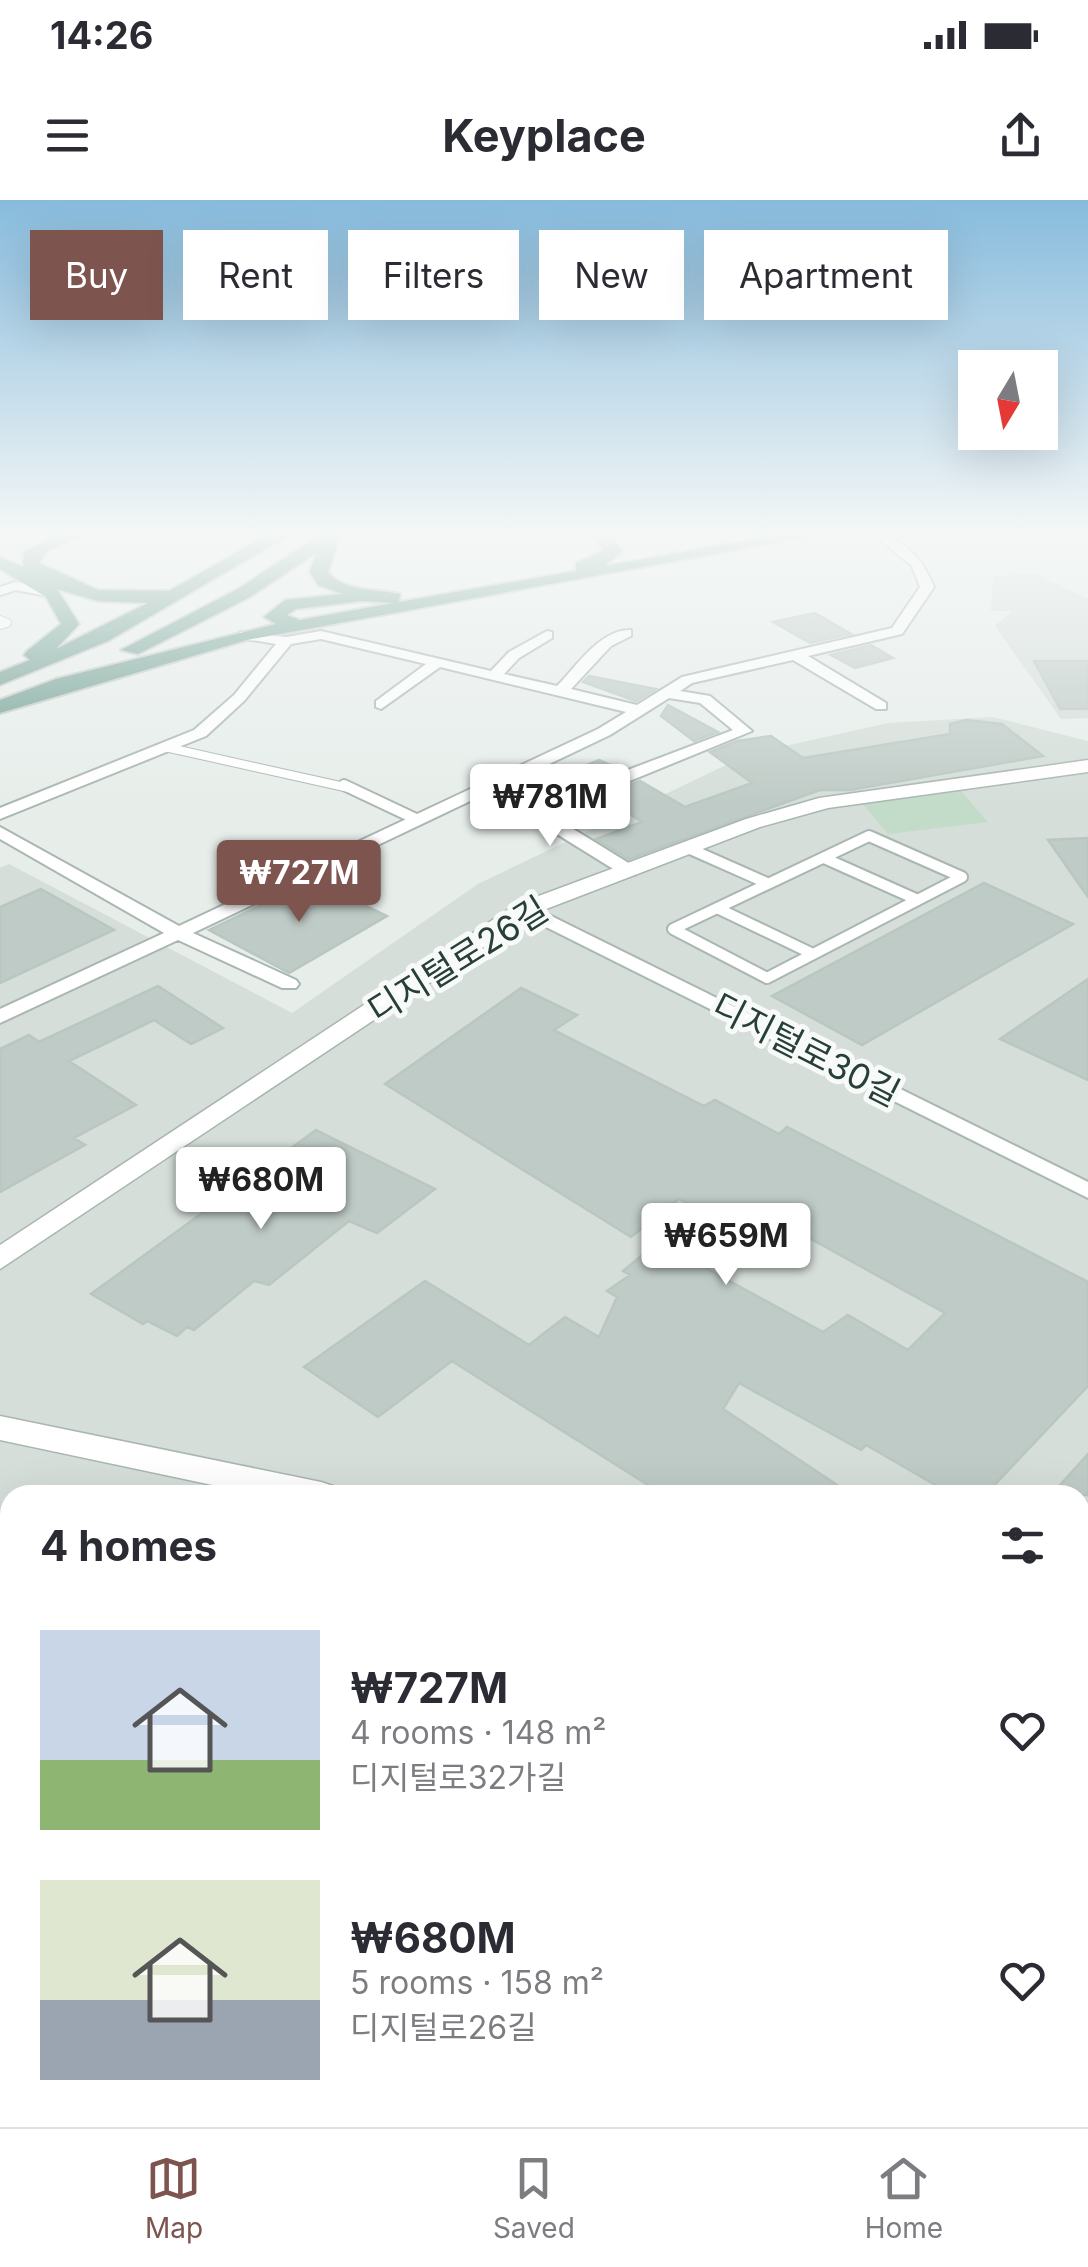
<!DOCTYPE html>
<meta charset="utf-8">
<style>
:root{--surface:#fff;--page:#f2f2f3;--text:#2b2b33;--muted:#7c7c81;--line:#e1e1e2;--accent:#7e554e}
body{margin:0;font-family:Inter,"Noto Sans KR",sans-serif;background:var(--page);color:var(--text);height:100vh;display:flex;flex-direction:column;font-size:38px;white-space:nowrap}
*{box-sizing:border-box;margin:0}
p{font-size:32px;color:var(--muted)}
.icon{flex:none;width:55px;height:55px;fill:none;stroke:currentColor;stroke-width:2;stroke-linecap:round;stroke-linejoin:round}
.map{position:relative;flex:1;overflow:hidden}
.drawer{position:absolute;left:0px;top:1285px;width:1090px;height:642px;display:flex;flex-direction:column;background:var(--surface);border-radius:30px 30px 0 0;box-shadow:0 10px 40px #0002}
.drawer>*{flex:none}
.guide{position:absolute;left:30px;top:30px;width:1030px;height:90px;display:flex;gap:20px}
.needle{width:65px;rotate:190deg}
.fabs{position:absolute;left:958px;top:150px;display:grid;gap:20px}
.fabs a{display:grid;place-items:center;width:100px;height:100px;border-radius:0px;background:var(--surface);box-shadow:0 10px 40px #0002;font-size:50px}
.price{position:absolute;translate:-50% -85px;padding:0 22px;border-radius:10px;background:#fff;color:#222;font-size:32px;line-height:65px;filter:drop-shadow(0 2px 5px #0008)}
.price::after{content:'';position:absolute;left:50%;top:60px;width:30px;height:22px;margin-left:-15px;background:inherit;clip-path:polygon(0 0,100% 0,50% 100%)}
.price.current{background:var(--accent);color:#fff}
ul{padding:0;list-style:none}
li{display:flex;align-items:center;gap:30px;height:250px;padding:0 40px}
li span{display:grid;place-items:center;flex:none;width:280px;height:200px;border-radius:0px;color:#555}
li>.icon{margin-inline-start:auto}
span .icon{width:120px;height:120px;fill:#fffc;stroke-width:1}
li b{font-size:42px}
h2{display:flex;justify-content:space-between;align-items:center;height:120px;padding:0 40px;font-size:42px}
.chip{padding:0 35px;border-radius:0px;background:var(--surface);box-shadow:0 10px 40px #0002;font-size:35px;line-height:90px}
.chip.current{background:var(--accent);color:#fff}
.status{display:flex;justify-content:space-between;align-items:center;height:70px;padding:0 50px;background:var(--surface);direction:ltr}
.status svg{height:28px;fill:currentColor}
header{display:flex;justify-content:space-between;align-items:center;height:130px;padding:0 40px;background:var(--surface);font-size:45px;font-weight:700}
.menu{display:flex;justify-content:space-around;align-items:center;height:140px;border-top:2px solid var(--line);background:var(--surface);font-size:28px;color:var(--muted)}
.menu a{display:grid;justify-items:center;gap:5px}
.menu .current{color:var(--accent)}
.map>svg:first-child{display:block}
</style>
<div class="status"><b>14:26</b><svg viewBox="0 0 49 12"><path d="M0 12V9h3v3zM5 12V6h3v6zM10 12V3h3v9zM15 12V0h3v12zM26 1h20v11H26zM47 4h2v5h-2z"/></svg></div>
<header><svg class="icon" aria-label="menu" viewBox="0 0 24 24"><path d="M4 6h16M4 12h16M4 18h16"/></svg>Keyplace<svg class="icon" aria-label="share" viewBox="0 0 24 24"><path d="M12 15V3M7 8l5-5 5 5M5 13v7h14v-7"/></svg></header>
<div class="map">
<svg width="1088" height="1927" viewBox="0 0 1088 1927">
<rect width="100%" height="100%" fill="#e7eeea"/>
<path fill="#d5ded9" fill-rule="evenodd" d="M1036 374 1088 399V518L1061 519 995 426 1012 411H991L993 376Z
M993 517 1088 541V1927H0V668L9 664 292 813 478 684 749 554 888 523ZM10 1295H1080V1918H10Z"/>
<path fill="#c2dcc9" d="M961 591 988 622 888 634 863 604Z
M358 1918H485L495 1927H368Z"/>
<path fill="#bfcbc6" stroke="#bac7c1" stroke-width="2.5" d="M815 413 851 434 810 443 773 422Z
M871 445 893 458 855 468 831 455Z
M1034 461H1088V509H1060Z
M589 476 656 489 636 501 583 482Z
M668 505 718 532 694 541 661 516Z
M966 520 1002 524 1043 556 850 590H820L629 659 596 639 642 622 602 596 640 581 685 607 752 583 710 552 737 541 771 536 803 558 950 534V524Z
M599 560 619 569 578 585 560 576Z
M1088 638V697L1048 640Z
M313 680 387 716 289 773 209 730Z
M984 683 1073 724 862 845 772 796Z
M41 689 114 730 0 783V707Z
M1088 779V880L1000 839Z
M158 786 223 828 191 844 154 820 69 861 136 905 74 938 85 945 0 992V849L29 835 39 842Z
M521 788 577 815 554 830 704 906 715 900 779 934 787 927 1088 1082V1186L985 1295H953L866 1245 861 1250 739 1183 723 1209 852 1295H664L452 1161 378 1217 304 1167 425 1081 529 1145 565 1117 599 1137 617 1097 607 1091 630 1075 623 1071 658 1042 823 1132 848 1115 908 1150 945 1113 802 1034 780 1053 679 999 631 1037 385 884Z
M316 930 435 989 377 1033 349 1021 269 1085 254 1081 194 1130 187 1127 177 1136 147 1121 143 1124 91 1094Z
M1088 1254V1295H1051Z"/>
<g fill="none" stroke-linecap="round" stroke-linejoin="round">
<defs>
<path id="service-far2" d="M0 420 7 423 0 425
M165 547 349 588"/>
<path id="service-far1" d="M344 585 418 620
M869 636 962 677 767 778 673 729Z
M688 648 767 683
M824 658 918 700
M717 708 813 754"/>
<path id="service" d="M285 1918 294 1927
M841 1927 848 1918"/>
<path id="minor" d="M874 335C904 335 924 362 934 387L902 434 808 456 886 503V509H876L793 460 692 483 680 491 710 496 752 531 549 614 635 667V675H623L531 618V610L549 601 508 583 193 733 296 780 299 784 296 788H282L178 740 0 823V809L164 733 0 639V627L179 726 598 529 626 512 440 467 381 509 376 507V501L426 464 321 439 291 444 244 501 206 536 0 619V608L194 530 234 495 276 444 240 438V432L286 437 321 431 491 471 509 452 547 431 552 432V438L519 458 504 474 557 486C577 466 600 429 631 430V436L611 446 571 489 637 505 682 477 892 428 920 387 912 366ZM669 498 700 503 733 530 562 595 522 577 610 535Z
M15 382 57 390 59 393 52 397 16 390 0 395V387Z
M525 703 1088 982V998L518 713V705Z"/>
<path id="tertiary" d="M1088 560V572L828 608 760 627 533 714 0 1069V1045L517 704 746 619 819 598Z
M0 1216 321 1282 333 1286 338 1295H260L0 1240Z
M1080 1741 1088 1745V1789L1080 1786Z"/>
<path id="primary" d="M58 335H83L47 351 39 363 98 390 169 391 268 335H289L108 441 0 485V472L30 460 24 455 27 451 61 424 46 397 0 369V357L23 367 24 352ZM57 389 98 401 148 403 56 449 79 424Z
M320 335H340L328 372C344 392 377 389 400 394L399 402 576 371V363L604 350 592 335H611L622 351 605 366 778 335H816L247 440 0 513V500L56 479 276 424 264 417 285 400 342 394 318 385 310 372 316 353 250 397 138 454 121 450 238 389ZM362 401 393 403 300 420 287 415 296 409Z"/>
</defs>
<use href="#service-far2" stroke="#aab6b1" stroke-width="10"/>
<use href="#service-far1" stroke="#aab6b1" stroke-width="14"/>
<use href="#service" stroke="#aab6b1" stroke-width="20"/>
<use href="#minor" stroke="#aab6b1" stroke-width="4"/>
<use href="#tertiary" stroke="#aab6b1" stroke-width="3"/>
<use href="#primary" stroke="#c3c9c7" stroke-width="4"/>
<use href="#service-far2" stroke="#fff" stroke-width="8"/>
<use href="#service-far1" stroke="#fff" stroke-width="10"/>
<use href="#service" stroke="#fff" stroke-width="16"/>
<use href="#minor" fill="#fff" fill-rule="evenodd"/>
<use href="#tertiary" fill="#fff" fill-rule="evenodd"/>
<use href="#primary" fill="#709f92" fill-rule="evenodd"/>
</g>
<linearGradient id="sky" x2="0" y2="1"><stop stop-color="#87bbdd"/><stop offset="0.55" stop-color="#f4f7f6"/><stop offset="1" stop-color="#f4f7f6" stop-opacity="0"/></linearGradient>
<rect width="1088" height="605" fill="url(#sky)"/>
<g text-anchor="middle" stroke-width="10" stroke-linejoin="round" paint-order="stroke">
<g font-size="35" fill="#273f38" stroke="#f7faf9">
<text transform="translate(458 760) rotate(-32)" y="12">디지털로26길</text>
<text transform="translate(806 850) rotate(27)" y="12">디지털로30길</text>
</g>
</g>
</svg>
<div class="fabs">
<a><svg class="needle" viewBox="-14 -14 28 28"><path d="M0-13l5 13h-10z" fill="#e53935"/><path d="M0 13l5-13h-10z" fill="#7c7c81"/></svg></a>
</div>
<b class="price" style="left:550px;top:649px">₩781M</b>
<b class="price current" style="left:299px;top:725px">₩727M</b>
<b class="price" style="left:261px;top:1032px">₩680M</b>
<b class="price" style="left:726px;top:1088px">₩659M</b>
<div class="guide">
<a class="chip current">Buy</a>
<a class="chip">Rent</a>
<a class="chip">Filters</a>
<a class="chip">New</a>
<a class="chip">Apartment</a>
</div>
<section class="drawer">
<h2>4 homes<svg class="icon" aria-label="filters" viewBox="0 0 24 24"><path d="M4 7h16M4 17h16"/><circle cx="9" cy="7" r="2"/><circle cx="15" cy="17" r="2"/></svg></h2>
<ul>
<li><span style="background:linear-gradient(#c9d6e8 65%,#8fb573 0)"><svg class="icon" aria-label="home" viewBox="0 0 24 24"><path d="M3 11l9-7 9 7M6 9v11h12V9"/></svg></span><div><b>₩727M</b><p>4 rooms · 148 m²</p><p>디지털로32가길</p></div><svg class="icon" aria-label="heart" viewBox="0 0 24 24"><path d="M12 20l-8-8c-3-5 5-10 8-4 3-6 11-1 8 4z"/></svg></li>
<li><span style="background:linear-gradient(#dfe7d0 60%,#9aa5b1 0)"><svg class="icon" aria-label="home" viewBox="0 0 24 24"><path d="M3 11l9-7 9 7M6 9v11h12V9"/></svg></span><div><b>₩680M</b><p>5 rooms · 158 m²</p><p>디지털로26길</p></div><svg class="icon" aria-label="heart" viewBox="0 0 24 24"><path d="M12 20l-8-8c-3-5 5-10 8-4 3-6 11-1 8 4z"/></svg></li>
</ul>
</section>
</div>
<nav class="menu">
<a class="current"><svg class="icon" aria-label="map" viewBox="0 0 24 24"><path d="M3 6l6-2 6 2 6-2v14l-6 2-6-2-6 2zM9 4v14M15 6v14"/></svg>Map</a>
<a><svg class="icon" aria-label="saved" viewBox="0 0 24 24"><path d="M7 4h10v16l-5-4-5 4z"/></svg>Saved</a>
<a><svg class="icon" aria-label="home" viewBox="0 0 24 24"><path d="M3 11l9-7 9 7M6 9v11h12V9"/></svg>Home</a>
</nav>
